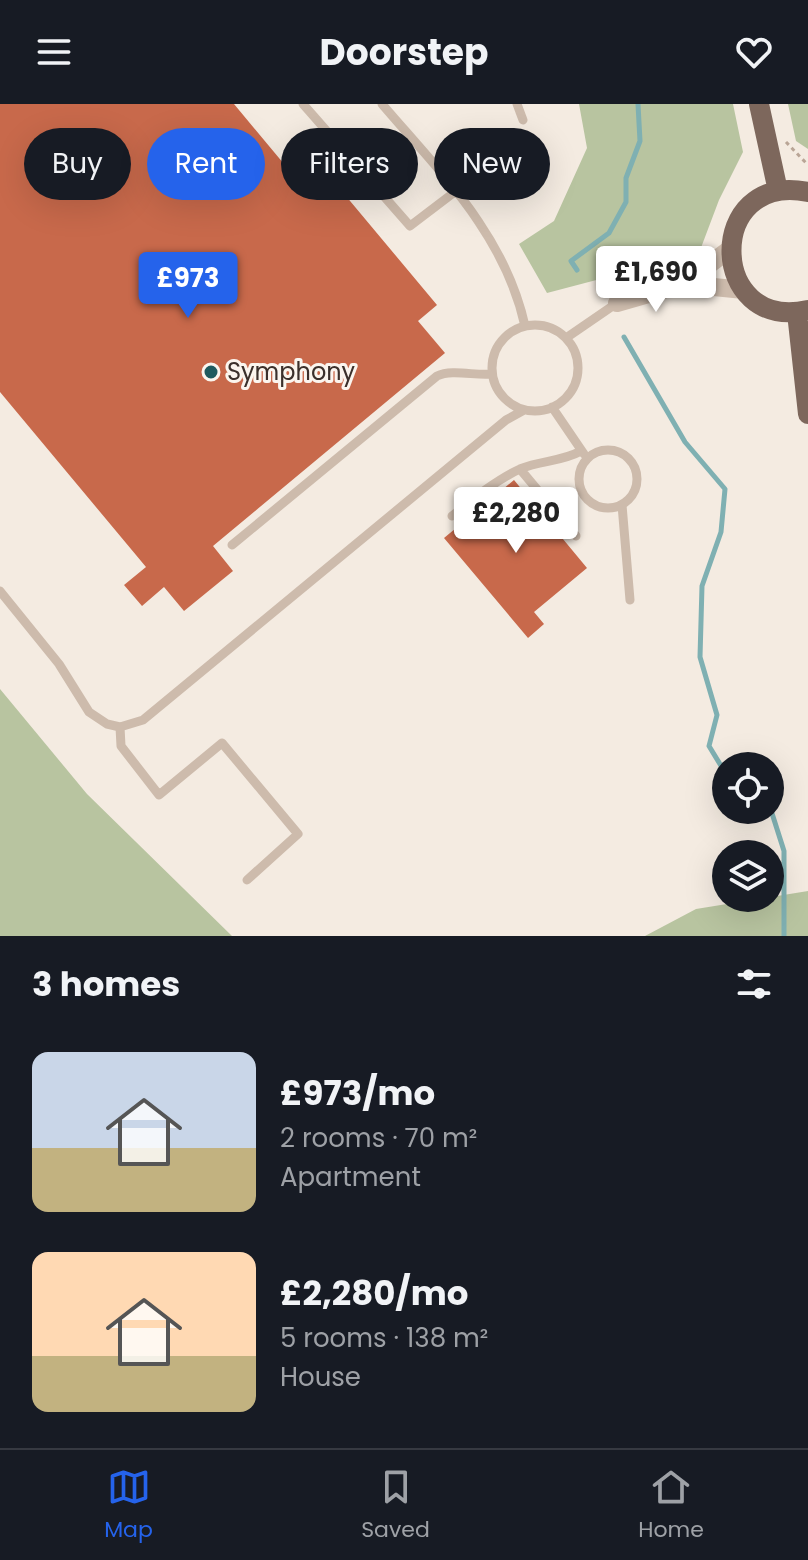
<!DOCTYPE html>
<meta charset="utf-8">
<style>
:root{--surface:#171b24;--page:#20242c;--text:#f1f3f6;--muted:#9ea1a6;--line:#363941;--accent:#2563eb}
body{margin:0;font-family:Poppins,sans-serif;background:var(--page);color:var(--text);height:100vh;display:flex;flex-direction:column;font-size:30px;white-space:nowrap}
*{box-sizing:border-box;margin:0}
p{font-size:26px;color:var(--muted)}
.icon{flex:none;width:44px;height:44px;fill:none;stroke:currentColor;stroke-width:2;stroke-linecap:round;stroke-linejoin:round}
.map{position:relative;height:832px;overflow:hidden}
.details{display:flex;flex-direction:column;background:var(--surface);flex:1}
.details>*{flex:none}
.guide{position:absolute;left:24px;top:24px;width:760px;height:72px;display:flex;gap:16px}
.controls{position:absolute;left:712px;top:648px;display:grid;gap:16px}
.controls a{display:grid;place-items:center;width:72px;height:72px;border-radius:50%;background:var(--surface);box-shadow:0 8px 32px #0002;font-size:40px}
.price{position:absolute;translate:-50% -68px;padding:0 18px;border-radius:8px;background:#fff;color:#222;font-size:26px;line-height:52px;filter:drop-shadow(0 2px 4px #0008)}
.price::after{content:'';position:absolute;left:50%;top:48px;width:24px;height:18px;margin-left:-12px;background:inherit;clip-path:polygon(0 0,100% 0,50% 100%)}
.price.on{background:var(--accent);color:#fff}
ul{padding:0;list-style:none}
li{display:flex;align-items:center;gap:24px;height:200px;padding:0 32px}
li span{display:grid;place-items:center;flex:none;width:224px;height:160px;border-radius:16px;color:#555}
li>.icon{margin-inline-start:auto}
span .icon{width:96px;height:96px;fill:#fffc;stroke-width:1}
li b{font-size:34px}
h2{display:flex;justify-content:space-between;align-items:center;height:96px;padding:0 32px;font-size:34px}
.chip{padding:0 28px;border-radius:36px;background:var(--surface);box-shadow:0 8px 32px #0002;font-size:28px;line-height:72px}
.chip.on{background:var(--accent);color:#fff}
header{display:flex;justify-content:space-between;align-items:center;height:104px;padding:0 32px;background:var(--surface);font-size:36px;font-weight:700}
.dock{display:flex;justify-content:space-around;align-items:center;height:112px;border-top:2px solid var(--line);background:var(--surface);font-size:22px;color:var(--muted)}
.dock a{display:grid;justify-items:center;gap:4px}
.dock .on{color:var(--accent)}
.map>svg:first-child{display:block}
</style>
<header><svg class="icon" aria-label="menu" viewBox="0 0 24 24"><path d="M4 6h16M4 12h16M4 18h16"/></svg>Doorstep<svg class="icon" aria-label="heart" viewBox="0 0 24 24"><path d="M12 20l-8-8c-3-5 5-10 8-4 3-6 11-1 8 4z"/></svg></header>
<div class="map">
<svg width="808" height="832" viewBox="0 0 808 832">
<rect width="100%" height="100%" fill="#f4ebe1"/>
<path fill="#b8c4a0" d="M579 0H733L743 48 719 96 699 149 547 189 519 140 554 117 587 44Z
M788 0H808V45L796 37Z
M0 585 87 690 232 832H0Z
M808 787V832H645L696 805Z"/>
<g fill="none" stroke-linecap="round" stroke-linejoin="round">
<path stroke="#7fb0b2" stroke-width="5" d="M577 166 571 157 609 129 626 98V74L640 37 638 0
M624 233 685 338 725 385 721 428 702 482 700 553 717 611 709 642 726 670
M770 703 784 747V832"/>
</g>
<path fill="#c8694b" d="M0 0H234L304 84 325 67 437 201 418 217 445 249 213 442 233 467 184 507 164 483 142 502 124 481 146 463 0 288Z
M514 376 587 464 534 508 544 520 528 534 444 434Z"/>
<g fill="none" stroke-linecap="round" stroke-linejoin="round">
<path stroke="#b9a596" stroke-width="3" stroke-dasharray="4 4" stroke-linecap="butt" d="M786 38 808 61"/>
<path stroke="#cdbbac" stroke-width="9" d="M303 0 410 122 456 87
M382 0C441 69 505 131 525 222
M517 0 523 16
M492 264a43 43 0 1 1 86 0a43 43 0 1 1-86 0Z
M566 234 617 199
M552 303 584 350
M579 375a29 29 0 1 1 58 0a29 29 0 1 1-58 0Z
M520 365 576 432
M622 401 630 496
M452 412C473 395 496 376 520 365 541 356 561 358 581 347
M232 441 437 272C452 265 476 272 492 270
M0 487 59 560 89 608 107 620 120 623 143 616 506 316 524 306
M120 623 121 642 159 691 222 639 298 730 247 776"/>
<path stroke="#cdbbac" stroke-width="18" d="M683 180 744 186
M617 199 683 180 730 145"/>
<path stroke="#7d675c" stroke-width="20" d="M759 0 778 87
M808 88C704 67 708 229 808 206
M797 209 808 310"/>
</g>
<circle fill="#1f5a5e" stroke="#fbf5ee" stroke-width="3" cx="211" cy="268" r="8"/>
<g text-anchor="middle" stroke-width="6" stroke-linejoin="round" paint-order="stroke">
<g font-size="24" fill="#3b302b" stroke="#fbf5ee" text-anchor="start">
<text x="227" y="276">Symphony</text>
</g>
</g>
</svg>
<div class="controls">
<a><svg class="icon" aria-label="locate" viewBox="0 0 24 24"><circle cx="12" cy="12" r="6"/><path d="M12 2v4M12 18v4M2 12h4M18 12h4"/></svg></a>
<a><svg class="icon" aria-label="layers" viewBox="0 0 24 24"><path d="M12 4l9 5-9 5-9-5zM3 14l9 5 9-5"/></svg></a>
</div>
<b class="price" style="left:656px;top:210px">£1,690</b>
<b class="price on" style="left:188px;top:216px">£973</b>
<b class="price" style="left:516px;top:451px">£2,280</b>
<div class="guide">
<a class="chip">Buy</a>
<a class="chip on">Rent</a>
<a class="chip">Filters</a>
<a class="chip">New</a>
</div>
</div>
<section class="details">
<h2>3 homes<svg class="icon" aria-label="filters" viewBox="0 0 24 24"><path d="M4 7h16M4 17h16"/><circle cx="9" cy="7" r="2"/><circle cx="15" cy="17" r="2"/></svg></h2>
<ul>
<li><span style="background:linear-gradient(#c9d6e8 60%,#c2b280 0)"><svg class="icon" aria-label="home" viewBox="0 0 24 24"><path d="M3 11l9-7 9 7M6 9v11h12V9"/></svg></span><div><b>£973/mo</b><p>2 rooms · 70 m²</p><p>Apartment</p></div></li>
<li><span style="background:linear-gradient(#ffd9b3 65%,#c2b280 0)"><svg class="icon" aria-label="home" viewBox="0 0 24 24"><path d="M3 11l9-7 9 7M6 9v11h12V9"/></svg></span><div><b>£2,280/mo</b><p>5 rooms · 138 m²</p><p>House</p></div></li>
</ul>
</section>
<nav class="dock">
<a class="on"><svg class="icon" aria-label="map" viewBox="0 0 24 24"><path d="M3 6l6-2 6 2 6-2v14l-6 2-6-2-6 2zM9 4v14M15 6v14"/></svg>Map</a>
<a><svg class="icon" aria-label="saved" viewBox="0 0 24 24"><path d="M7 4h10v16l-5-4-5 4z"/></svg>Saved</a>
<a><svg class="icon" aria-label="home" viewBox="0 0 24 24"><path d="M3 11l9-7 9 7M6 9v11h12V9"/></svg>Home</a>
</nav>
